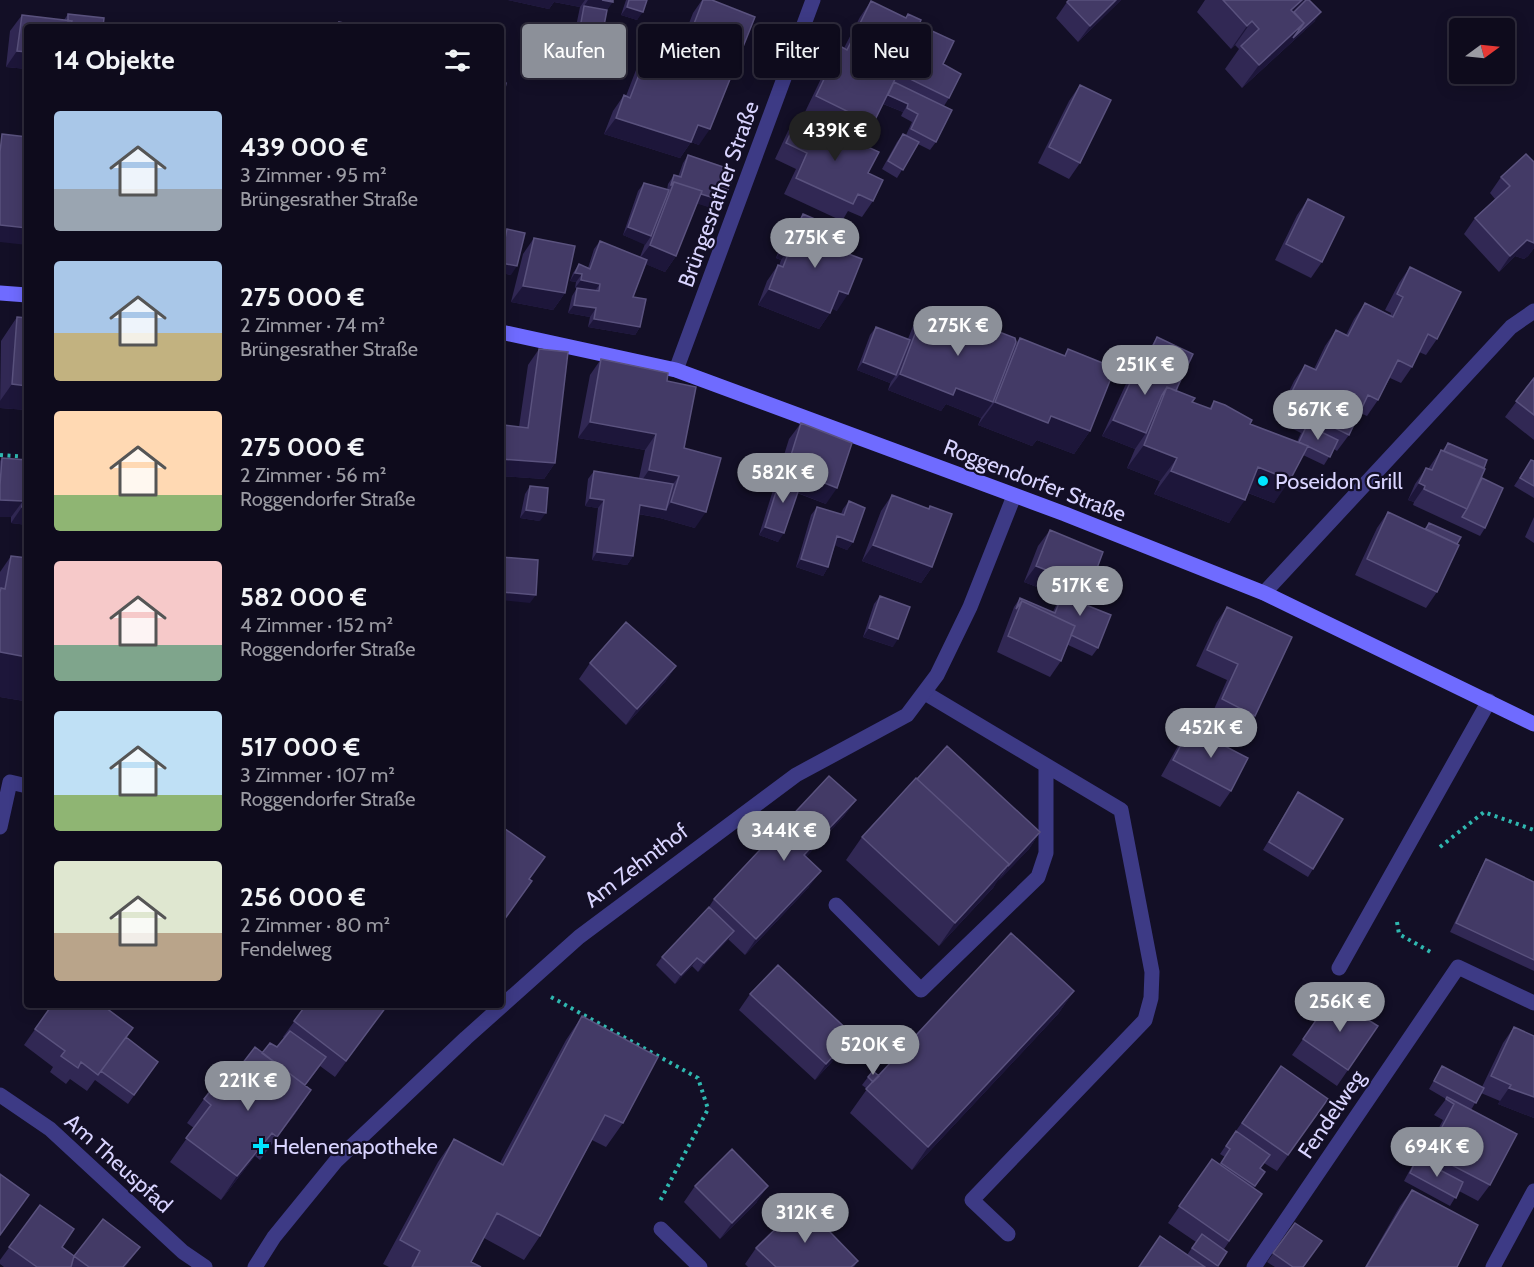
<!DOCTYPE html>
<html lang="de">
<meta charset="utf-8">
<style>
:root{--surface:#0e0b1c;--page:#1c1929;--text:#f1f3f6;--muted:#9b9ba3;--line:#2e2b3b;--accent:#8c9099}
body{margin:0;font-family:Cabin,sans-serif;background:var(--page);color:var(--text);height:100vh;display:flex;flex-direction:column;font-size:22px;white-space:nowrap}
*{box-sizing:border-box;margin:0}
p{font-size:20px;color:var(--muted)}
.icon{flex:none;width:33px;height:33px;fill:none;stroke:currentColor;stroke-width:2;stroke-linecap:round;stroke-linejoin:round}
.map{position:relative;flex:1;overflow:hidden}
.panel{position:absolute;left:24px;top:24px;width:480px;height:984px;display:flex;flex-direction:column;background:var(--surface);border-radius:6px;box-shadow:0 3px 15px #0003,0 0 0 2px var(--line)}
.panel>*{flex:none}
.hud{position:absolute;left:522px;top:24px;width:570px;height:54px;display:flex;gap:12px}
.needle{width:39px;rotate:75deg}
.buttons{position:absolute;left:1449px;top:18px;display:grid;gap:12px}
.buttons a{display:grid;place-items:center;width:66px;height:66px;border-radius:6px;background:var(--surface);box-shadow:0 3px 15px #0003,0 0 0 2px var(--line);font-size:30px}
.price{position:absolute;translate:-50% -51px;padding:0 14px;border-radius:21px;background:var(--accent);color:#fff;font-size:20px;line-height:39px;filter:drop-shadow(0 2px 3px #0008)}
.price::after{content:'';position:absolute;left:50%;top:36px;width:18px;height:14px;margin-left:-9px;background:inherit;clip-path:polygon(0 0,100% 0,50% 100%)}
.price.on{background:#222;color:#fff}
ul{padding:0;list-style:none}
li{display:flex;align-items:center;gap:18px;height:150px;padding:0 30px}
li span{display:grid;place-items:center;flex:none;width:168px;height:120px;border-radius:6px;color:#555}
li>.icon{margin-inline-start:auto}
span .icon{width:72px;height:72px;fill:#fffc;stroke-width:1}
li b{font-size:26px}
h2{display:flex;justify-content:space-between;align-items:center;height:72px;padding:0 30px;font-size:26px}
.pill{padding:0 21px;border-radius:6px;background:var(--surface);box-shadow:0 3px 15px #0003,0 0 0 2px var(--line);font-size:21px;line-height:54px}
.pill.on{background:var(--accent);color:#fff}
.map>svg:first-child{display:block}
</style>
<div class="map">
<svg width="1534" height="1267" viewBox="0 0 1534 1267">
<rect width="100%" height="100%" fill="#130f26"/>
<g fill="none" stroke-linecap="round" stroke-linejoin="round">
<path stroke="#2fb8b0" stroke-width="4" stroke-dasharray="3 4.5" stroke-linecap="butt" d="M0 455 27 457
M1440 847 1484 812 1534 830
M1397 922 1399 934 1434 954
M551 997 698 1078 708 1109 660 1201"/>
<path stroke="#3d3a85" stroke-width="15" d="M925 693 1121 810 1152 972 1151 998 1145 1020 972 1200 1008 1234
M836 905 921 990 1038 877 1046 853V768
M1339 968 1489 701"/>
<path stroke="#3d3a85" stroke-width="15" d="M676 370 813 0
M1264 593 1511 327 1534 311
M0 827 10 782 27 786
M0 1095 50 1129 183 1252 205 1267
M661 1229 700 1267
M255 1267 274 1237 336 1161 466 1038 579 937 796 775 907 715 937 675 970 607 1014 496
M1254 1267 1458 967 1534 1003
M1493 1267 1534 1191"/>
<path stroke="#6f6bff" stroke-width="15" d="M0 293 27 295
M501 332 676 370 1065 514 1264 593 1534 724"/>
</g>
<path fill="#312854" d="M508 0H613L607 10 603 31 597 40 574 36 580 7 554 2 549 9Z
M626 0H647L637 20 621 15Z
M702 0H712L699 145 691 142 680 158 604 134 613 111 624 95 626 96 636 70 647 54 673 64 693 13Z
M1121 0 1078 42 1056 18 1067 2Z
M1205 0H1309L1315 21 1242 88 1225 69 1239 49 1235 45 1231 49 1197 12Z
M871 1 905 18 908 14 919 25 943 64 949 98 944 106 936 142 930 150 918 144 897 178 882 169 897 142 903 134 906 135 912 122 901 116 903 112 883 104 873 124 862 140 805 112 829 62 840 46 844 48 860 17Z
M68 14 103 27H27V69L6 67 10 31 22 15 64 20Z
M1080 85V163L1069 179 1038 163 1069 101Z
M799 115 868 173 873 201 862 217 848 211 842 221 784 194 796 169 775 159 788 131Z
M688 155 724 201 718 210 697 203 676 256 665 272 646 264 633 297 640 327 635 335 588 327 590 317 568 313 572 296 577 288H575L576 282 570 281 573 273 579 264 588 268 594 249 600 241 640 257 645 244 623 235 638 191 644 183 667 190 668 184 674 175 678 177 683 163Z
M1534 162V248L1528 256 1524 259 1515 256 1499 272 1464 234 1475 218 1495 199 1490 193 1501 177Z
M1308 199 1322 262 1311 278 1275 260 1297 215Z
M803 214 835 237 833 248 837 311 832 308 830 313 819 329 758 305 767 281 778 265 779 266 781 260 776 258 783 238 795 222 797 223Z
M507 229 511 275 501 273V239Z
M534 238 565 293 553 310 511 302 523 254Z
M1410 267 1437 339 1426 355 1419 352 1412 367 1401 383 1390 378 1378 400 1367 416 1360 413 1349 435 1337 451 1334 449 1324 465 1303 455 1274 503 1248 493 1229 523 1154 494 1160 481 1127 468 1135 449 1102 436 1130 375 1141 359 1144 361 1152 345 1157 337 1176 391 1192 402 1209 409 1214 401 1250 424 1297 442 1301 433 1275 420 1294 381 1305 365 1314 369 1325 346 1336 330 1346 335 1354 319 1365 303 1390 316 1391 313 1385 310 1399 283Z
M924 310 967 327 971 321 1014 346 1020 338 1064 356 1068 349 1090 431 1074 454 1037 440 1032 446 978 425 981 418 946 404 941 411 888 390 891 381 890 383 857 370 870 335 876 327 908 339 913 326Z
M17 317 27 318V410L0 408 1 341Z
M539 349 555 463 544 479 501 476V430L504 425 519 427 528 365Z
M601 359 667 381 684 448 695 528 660 518 638 514 633 556 627 565 592 560 598 508 585 506 588 479 594 471 639 478 645 450 578 438 590 375Z
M1534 378V440L1505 417Z
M801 423 826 504 797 493 778 542 759 535 789 439Z
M1448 443 1484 468 1482 478 1485 528 1480 536 1413 505 1414 502 1408 500 1415 484 1426 468 1428 469 1441 450 1442 451Z
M2 458 27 460V525L11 523V517H0V461Z
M1531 460 1534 461V498L1514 486Z
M530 486 540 521 520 518 525 494Z
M892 495 928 509 930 506 932 567 921 583 862 561 881 511Z
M849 501 853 542 847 550 835 545 828 567 823 576 796 567 811 515 817 507 841 514 843 509Z
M1388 512 1424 529 1429 523 1437 592 1426 608 1355 575 1377 528Z
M1534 517V543L1525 537Z
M1050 530 1085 595 1081 603 1098 648 1092 656 1068 645 1061 661 1050 677 997 652 1014 607 1020 598 1053 612 1060 596 1024 582 1038 546Z
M11 556 24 701 0 697V572Z
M880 596 893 647 863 637 874 604Z
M1227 607 1255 716 1244 732 1211 716 1227 680 1196 666 1216 623Z
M590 663 676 666 665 682 626 725 579 679Z
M1190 728 1231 791 1220 807 1161 776 1179 744Z
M1298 792 1313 869 1308 877 1263 850Z
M856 800 844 816 806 857 809 887 745 955 728 939 698 972 692 966 675 984 656 965 662 957 709 907 714 899Z
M1040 832 1029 849 997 881 993 888 939 946 846 860 862 837Z
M1486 859 1534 882V971L1450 932 1481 868Z
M1330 983 1368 1020 1378 1026 1337 1086 1292 1055 1321 1013 1313 1008Z
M1074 991 1058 1014 912 1170 850 1113 867 1089 862 1085 868 1077 879 1076Z
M750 994 842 1051 815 1080 739 1010Z
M52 1005 126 1038 158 1062 128 1104 95 1080 87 1091 70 1079 66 1084 50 1072 53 1067 24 1045Z
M306 1005 386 1007 335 1077 320 1066 305 1086 311 1090 295 1114 260 1160 255 1156 221 1200 170 1162 194 1128 187 1123 204 1099 222 1090 262 1053 277 1047 284 1038 283 1037Z
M582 1016 623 1123 606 1147 592 1140 540 1236 524 1260 484 1238 471 1262 481 1267H389L383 1264 438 1162 454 1139 500 1163 566 1040Z
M1514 1027 1534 1036V1118L1498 1104 1500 1101 1481 1093 1471 1110 1490 1185 1478 1201 1459 1191 1450 1206 1404 1181 1412 1166 1423 1150 1428 1148 1443 1120 1434 1115 1446 1099 1429 1089 1442 1066 1482 1087 1503 1043Z
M1281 1066 1328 1099 1277 1171 1264 1163 1260 1168 1265 1172 1254 1188 1262 1194 1224 1249 1227 1252 1217 1267H1138L1187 1255 1196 1242 1168 1223 1212 1159 1220 1164 1225 1157 1220 1154Z
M695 1186 757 1202 720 1239 684 1202Z
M1412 1190 1457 1267H1365L1400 1206Z
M40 1205 62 1247 74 1256 140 1247 125 1267H4L0 1264V1260Z
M1295 1223 1303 1267H1275L1267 1262Z
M756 1248 858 1261 854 1267H748L745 1264Z"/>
<path fill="#1d163a" d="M508 0H585L580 7 554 2 549 9Z
M588 0H602L613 2 601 18 584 6Z
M1116 0H1121L1078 42 1090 26Z
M1302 0H1306L1298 12 1281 25 1291 10Z
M627 7 643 12 637 20 621 15Z
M1321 12 1315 21 1242 88 1259 65 1304 23Z
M1252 21 1235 45 1231 49 1247 26Z
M580 28 603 31 597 40 574 36Z
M17 51 27 52V69L6 67Z
M886 95 908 104 903 112 881 103Z
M616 118 698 125 710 129 699 145 691 142 680 158 604 134Z
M673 186 724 201 718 210 669 195Z
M0 225 27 228V245L0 242Z
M628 227 651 236 645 245 623 235Z
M1527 240 1534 243V248L1528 256 1524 259 1515 256 1499 272 1510 256Z
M787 242 792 244 781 260 776 258Z
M650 245 676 256 665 272 638 261Z
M501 263 517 266 511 275 501 273Z
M575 273 582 274 576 282 570 281Z
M581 280 600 284 594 292 575 288Z
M523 286 565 293 553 310 511 302Z
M769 289 830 313 819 329 758 305Z
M839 291 848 294 837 311 827 307Z
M574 305 596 308 590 317 568 313Z
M594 319 640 327 635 335 588 327Z
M863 362 896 375 890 383 857 370Z
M900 374 956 388 993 402 981 418 946 404 941 411 888 390Z
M12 384 27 386V410L0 408V401Z
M995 402 1051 416 1090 431 1074 454 1037 440 1032 446 978 425Z
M1113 420 1146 433 1135 449 1102 436Z
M590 422 656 434 645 450 578 438Z
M1144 445 1177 458 1160 481 1127 468Z
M501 459 555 463 544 479 501 476Z
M1258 467 1290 480 1274 503 1241 490Z
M787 468 837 488 826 504 778 485 781 476 775 484Z
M649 470 679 476 667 492 638 486Z
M1171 471 1245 500 1229 523 1154 494Z
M1419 483 1425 486 1414 502 1408 500Z
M590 498 604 500 598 508 585 506Z
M0 500 23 501 11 517H0Z
M671 502 706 512 695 528 660 518 634 513 640 505 666 510Z
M22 507 27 508V525L11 523Z
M526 510 546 513 540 521 520 518Z
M765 527 784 533 778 542 759 535Z
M837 536 853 542 847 550 831 544Z
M873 545 932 567 921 583 862 561Z
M597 552 633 556 627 565 592 560Z
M801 559 828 567 823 576 796 567Z
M1036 566 1090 587 1079 603 1065 588 1060 596 1024 582Z
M501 592 536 595 530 603 501 600Z
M869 628 898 639 893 647 863 637Z
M0 652 27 657V696L24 701 0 697Z
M676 666 665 682 626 725 637 709Z
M856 800 844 816 793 871 804 855Z
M1040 832 1029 849 998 882 1009 865Z
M1009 864 993 888 939 946 955 923Z
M821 871 809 887 745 955 756 939Z
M734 931 728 940 698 972 704 963Z
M697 958 692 966 675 984 681 975Z
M1074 991 1058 1014 912 1170 928 1147Z
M853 1035 842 1051 815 1080 826 1064Z
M1509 1088 1534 1097V1118L1498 1104Z
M311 1090 295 1114 260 1160 277 1137Z
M272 1133 255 1156 221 1200 237 1176Z
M768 1186 757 1202 720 1239 732 1223Z
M140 1247 125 1267H123Z"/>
<path fill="#433a66" stroke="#5a527e" stroke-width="1.5" d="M602 0H613V2Z
M629 0H647L643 12 627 7Z
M703 0H712L755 17 710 129 698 125 691 142 616 118 624 95 630 98 647 54 678 66Z
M1069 0H1116L1090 26 1067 2Z
M1223 0H1302L1291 10 1304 23 1259 65 1241 46 1259 29 1252 21 1247 26Z
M1306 0H1309L1321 12 1293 38 1304 23 1294 12Z
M871 1 906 18 908 14 921 20 919 25 954 41 943 64 961 74 949 98 898 73 873 124 816 96 840 46 847 50Z
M584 6 607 10 603 31 580 28Z
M68 14 104 18 103 27H71L72 21H68Z
M22 15 72 21 71 27H27V52L17 51Z
M339 22 362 27H339Z
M501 56 505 57 501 76Z
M501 82 506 83 501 108Z
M894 82 952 110 936 142 911 129 918 114 907 108 908 104 888 95Z
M1080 85 1111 100 1080 163 1049 147Z
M799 115 879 152 868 173 883 180 873 201 858 194 853 204 796 178 807 153 786 143Z
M2 134 27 137V228L0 225V152Z
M903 134 919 142 903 170 888 161Z
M1526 154 1534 162V243L1527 240 1510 256 1475 218 1510 186 1501 177Z
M688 155 735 171 724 201 701 194 702 191 674 182 672 185H671L674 175 681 177Z
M674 182 702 191 676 256 650 245Z
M644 183 669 190 651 236 628 227Z
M1308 199 1344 217 1322 262 1286 244Z
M803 214 838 229 835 237 799 223Z
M795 222 837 237 833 248 862 259 848 294 839 291 830 313 769 289 778 265 783 267 792 244 787 242Z
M507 229 525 233 517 266 501 263V258Z
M534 238 575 246 565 293 523 286Z
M600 241 647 260 633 297 646 299 640 327 594 319 596 308 574 305 577 288 599 291 600 284 581 280 582 274 575 273 579 264 590 269Z
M1410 267 1461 292 1437 339 1428 334 1412 367 1398 360 1378 400 1368 395 1349 435 1286 404 1305 365 1316 370 1336 330 1348 336 1365 303 1393 317 1403 297 1397 294Z
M924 310 969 328 971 321 1015 338 1016 342 993 402 956 388 953 395 900 374Z
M17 317 27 318V386L12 384Z
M876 327 910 340 896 375 863 362Z
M1157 337 1193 354 1178 386 1181 378 1146 361Z
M1020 338 1065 356 1068 349 1115 368 1090 431 1051 416 1048 423 995 402Z
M539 349 568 352 555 463 501 459 504 425 528 428Z
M501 353H504L501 382Z
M601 359 668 373 667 381 696 387 684 448 721 458 706 512 671 502 679 476 649 470 656 434 590 422Z
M1141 359 1181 378 1176 391 1167 387 1162 395 1146 433 1113 420Z
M1534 378V415L1516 401Z
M1167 387 1195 398 1192 402 1211 409 1214 401 1225 405 1252 420 1250 424 1308 446 1290 480 1258 467 1245 500 1171 471 1177 458 1144 445Z
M801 423 852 443 837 488 787 468Z
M1307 425 1338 440 1330 457 1299 442Z
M1448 443 1487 460 1484 468 1444 451Z
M1441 450 1485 469 1467 509 1424 489 1425 486 1419 483 1426 468 1432 470Z
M2 458 27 460V508L22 507 23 501 0 500V485Z
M1531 460 1534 461V486L1520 478Z
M594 471 673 484 666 510 640 505 633 556 597 552 604 500 590 498Z
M781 476 801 483 784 533 765 527Z
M1482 478 1503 488 1485 528 1462 517 1467 509Z
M530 486 548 488 546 513 526 510Z
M892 495 929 509 930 506 952 514 932 567 873 545Z
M849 501 865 508 853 542 837 536 828 567 801 559 817 507 844 515Z
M1388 512 1459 545 1437 592 1367 559Z
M1429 523 1461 537 1457 544 1426 529Z
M1050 530 1103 552 1090 587 1036 566Z
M11 556 27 558V657L0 652V592L1 588 5 589Z
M501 557 538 560 536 595 501 592Z
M1065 588 1085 595 1081 603 1111 615 1098 648 1071 635 1075 626 1022 601 1016 609 1020 598 1055 613Z
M880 596 910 607 898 639 869 628Z
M1022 601 1075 626 1061 661 1008 636Z
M1227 607 1292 637 1255 716 1222 699 1238 664 1207 650Z
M626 622 676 666 637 709 590 663Z
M1190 728 1248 758 1231 791 1173 760Z
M947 746 1040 832 1009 865V864L917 779Z
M829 776 856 800 804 855 821 871 756 939 714 899Z
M916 778 1009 864 955 923 862 837Z
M1298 792 1343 819 1313 869 1269 842Z
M501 826 545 857 529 879 532 881 504 920 501 918Z
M1486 859 1534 882V960L1456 923Z
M709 907 734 931 704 963 697 958 681 975 662 957Z
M1011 933 1074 991 928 1147 866 1089Z
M778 965 853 1035 826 1064 750 994Z
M1330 983 1377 1007 1368 1020 1332 997 1327 1005 1319 1000Z
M1332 997 1378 1026 1348 1070 1303 1039Z
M52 1005H102L133 1028 98 1075 81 1062 78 1068 61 1056 65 1051 35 1029Z
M306 1005H384L386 1007 346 1061 294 1021Z
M582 1016 658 1057 623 1123 605 1115 540 1236 497 1213 471 1262 481 1267H412L420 1251 400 1240 454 1139 503 1165Z
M1514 1027 1534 1036V1097L1509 1088 1511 1085 1491 1076Z
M290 1031 326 1057 305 1085 262 1053 270 1043 277 1047Z
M126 1037 158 1062 134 1095 101 1071Z
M255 1047 311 1090 277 1137 272 1133 237 1176 186 1138 211 1105 204 1099 215 1085 222 1090Z
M1281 1066 1328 1099 1288 1155 1242 1123Z
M1442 1066 1484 1088 1476 1103 1434 1081Z
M873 1071 879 1076 873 1082 868 1077Z
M1447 1097 1517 1134 1490 1185 1423 1150 1425 1147 1430 1150 1454 1104 1446 1099Z
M1236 1131 1270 1155 1260 1168 1265 1172 1255 1186 1221 1163 1230 1149 1226 1146Z
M732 1149 768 1186 732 1223 695 1186Z
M1417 1158 1463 1182 1456 1198 1410 1173Z
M1212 1159 1262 1194 1229 1241 1179 1206Z
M0 1174 29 1195 0 1235Z
M1412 1190 1478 1225 1457 1267H1366Z
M802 1203 858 1261 851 1267H776L756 1248Z
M40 1205 74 1229 62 1247 74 1256 71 1267H37L9 1247Z
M103 1219 140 1247 123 1267H89L74 1256Z
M1295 1223 1322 1241 1303 1267H1293L1273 1253Z
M1202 1234 1227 1252 1218 1266 1192 1248Z
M1160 1236 1205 1267H1139Z"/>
<g fill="#00e5ff" stroke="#130f26" stroke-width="2">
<circle cx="1263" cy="481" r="6"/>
<path d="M258 1137h6v6h6v6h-6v6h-6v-6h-6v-6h6z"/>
</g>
<g text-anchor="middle" stroke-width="4.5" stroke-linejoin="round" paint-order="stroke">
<g font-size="22" fill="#d9d4ff" stroke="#130f26">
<text transform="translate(718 194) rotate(-70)" y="8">Brüngesrather Straße</text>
<text transform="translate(1035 480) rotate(21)" y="8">Roggendorfer Straße</text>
<text transform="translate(636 865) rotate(-37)" y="8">Am Zehnthof</text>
<text transform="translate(1331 1114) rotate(-56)" y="8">Fendelweg</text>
<text transform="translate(119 1163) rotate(42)" y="8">Am Theuspfad</text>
</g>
<g font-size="22" fill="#d9d4ff" stroke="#130f26" text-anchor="start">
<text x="1275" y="489">Poseidon Grill</text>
<text x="273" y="1154">Helenenapotheke</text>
</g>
</g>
</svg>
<div class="buttons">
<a><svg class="needle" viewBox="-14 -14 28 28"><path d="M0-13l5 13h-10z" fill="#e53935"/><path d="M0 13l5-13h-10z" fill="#9b9ba3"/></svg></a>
</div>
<b class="price on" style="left:835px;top:162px">439K €</b>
<b class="price" style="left:815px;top:269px">275K €</b>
<b class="price" style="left:958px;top:357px">275K €</b>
<b class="price" style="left:1145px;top:396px">251K €</b>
<b class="price" style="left:1318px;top:441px">567K €</b>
<b class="price" style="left:783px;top:504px">582K €</b>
<b class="price" style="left:1080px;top:617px">517K €</b>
<b class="price" style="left:1211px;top:759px">452K €</b>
<b class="price" style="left:784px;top:862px">344K €</b>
<b class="price" style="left:1340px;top:1033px">256K €</b>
<b class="price" style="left:873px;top:1076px">520K €</b>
<b class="price" style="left:248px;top:1112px">221K €</b>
<b class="price" style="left:1437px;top:1178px">694K €</b>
<b class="price" style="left:805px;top:1244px">312K €</b>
<div class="hud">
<a class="pill on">Kaufen</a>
<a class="pill">Mieten</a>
<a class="pill">Filter</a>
<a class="pill">Neu</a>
</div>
<section class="panel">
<h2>14 Objekte<svg class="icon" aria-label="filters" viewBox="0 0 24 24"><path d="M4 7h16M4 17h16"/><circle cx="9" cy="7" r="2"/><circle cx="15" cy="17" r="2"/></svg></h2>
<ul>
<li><span style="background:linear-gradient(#a9c7e8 65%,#9aa5b1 0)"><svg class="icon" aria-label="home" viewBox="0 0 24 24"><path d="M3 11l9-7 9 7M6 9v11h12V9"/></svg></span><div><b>439 000 €</b><p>3 Zimmer · 95 m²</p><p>Brüngesrather Straße</p></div></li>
<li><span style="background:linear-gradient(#a9c7e8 60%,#c2b280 0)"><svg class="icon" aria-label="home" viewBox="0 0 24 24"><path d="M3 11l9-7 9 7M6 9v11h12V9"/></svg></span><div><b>275 000 €</b><p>2 Zimmer · 74 m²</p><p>Brüngesrather Straße</p></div></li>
<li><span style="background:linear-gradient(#ffd9b3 70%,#8fb573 0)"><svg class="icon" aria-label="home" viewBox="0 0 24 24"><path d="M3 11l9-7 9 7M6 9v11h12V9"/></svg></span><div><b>275 000 €</b><p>2 Zimmer · 56 m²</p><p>Roggendorfer Straße</p></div></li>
<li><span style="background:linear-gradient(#f6c9c9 70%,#7fa58c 0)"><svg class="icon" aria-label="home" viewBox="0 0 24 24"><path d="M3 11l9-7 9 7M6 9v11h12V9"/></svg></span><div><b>582 000 €</b><p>4 Zimmer · 152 m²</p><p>Roggendorfer Straße</p></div></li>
<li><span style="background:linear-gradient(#bfe0f5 70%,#8fb573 0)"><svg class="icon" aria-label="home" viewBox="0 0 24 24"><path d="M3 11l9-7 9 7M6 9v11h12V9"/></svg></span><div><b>517 000 €</b><p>3 Zimmer · 107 m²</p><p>Roggendorfer Straße</p></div></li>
<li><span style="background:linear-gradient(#dfe7d0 60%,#b9a48a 0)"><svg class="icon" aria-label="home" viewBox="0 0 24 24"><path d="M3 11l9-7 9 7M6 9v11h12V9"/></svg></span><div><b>256 000 €</b><p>2 Zimmer · 80 m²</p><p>Fendelweg</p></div></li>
</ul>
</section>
</div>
